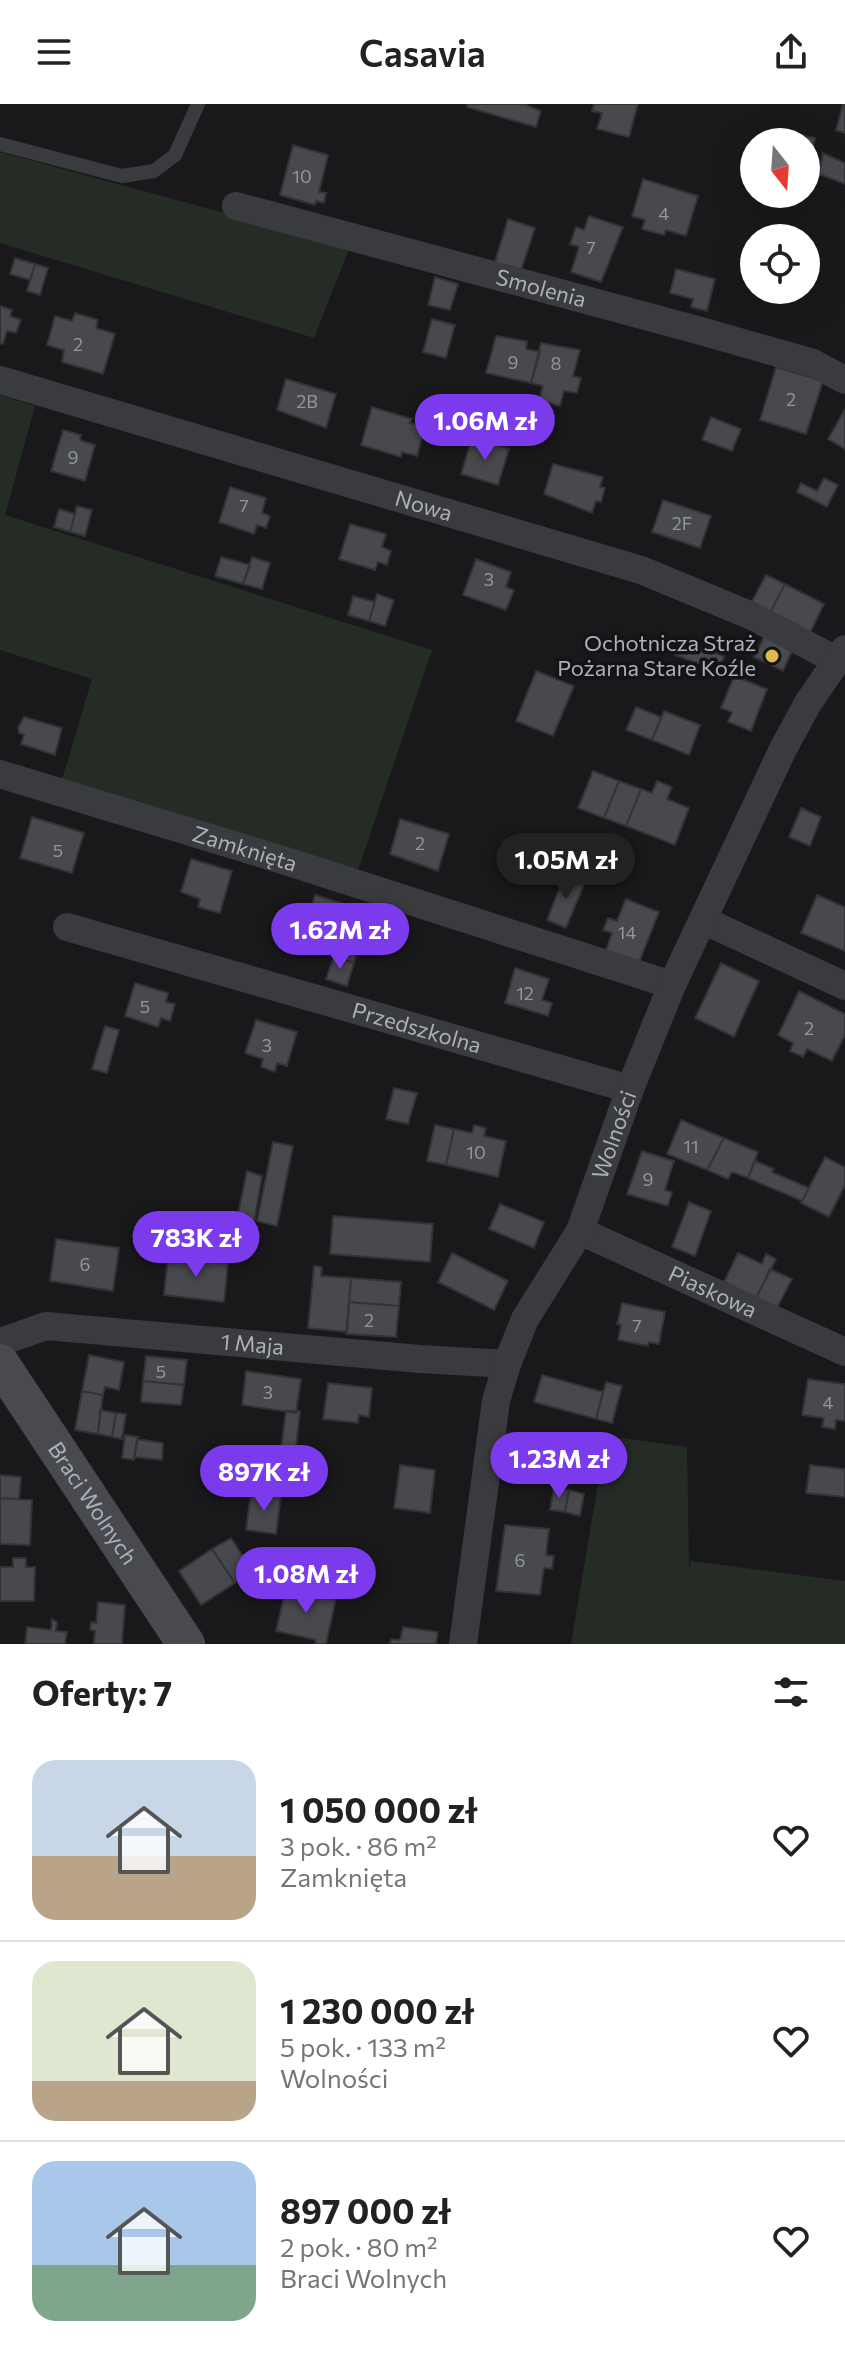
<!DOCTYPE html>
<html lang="pl">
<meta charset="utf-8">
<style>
:root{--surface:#fff;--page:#f2f2f2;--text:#222;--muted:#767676;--line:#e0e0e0;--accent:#7c3aed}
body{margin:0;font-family:Commissioner,sans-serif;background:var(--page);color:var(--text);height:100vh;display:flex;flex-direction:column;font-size:30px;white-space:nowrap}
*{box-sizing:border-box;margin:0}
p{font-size:26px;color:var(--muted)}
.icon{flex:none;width:44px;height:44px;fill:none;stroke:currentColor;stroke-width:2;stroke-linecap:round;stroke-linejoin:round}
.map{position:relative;height:1540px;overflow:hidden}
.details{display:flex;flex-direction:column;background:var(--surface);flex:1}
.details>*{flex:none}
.needle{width:52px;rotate:163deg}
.buttons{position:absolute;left:740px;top:24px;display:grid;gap:16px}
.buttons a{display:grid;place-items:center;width:80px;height:80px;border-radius:50%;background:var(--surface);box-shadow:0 8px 32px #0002;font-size:40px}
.price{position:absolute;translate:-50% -68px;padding:0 18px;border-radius:28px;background:var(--accent);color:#fff;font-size:26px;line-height:52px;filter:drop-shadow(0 2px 4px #0008)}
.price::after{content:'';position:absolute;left:50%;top:48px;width:24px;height:18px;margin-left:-12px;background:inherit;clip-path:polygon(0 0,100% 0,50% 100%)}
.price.selected{background:#222;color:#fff}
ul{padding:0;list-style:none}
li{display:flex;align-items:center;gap:24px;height:200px;padding:0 32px}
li+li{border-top:2px solid var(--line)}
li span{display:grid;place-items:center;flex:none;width:224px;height:160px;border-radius:24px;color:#555}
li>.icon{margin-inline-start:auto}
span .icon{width:96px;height:96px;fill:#fffc;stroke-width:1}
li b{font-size:34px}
h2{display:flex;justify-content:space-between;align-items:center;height:96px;padding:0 32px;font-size:34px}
header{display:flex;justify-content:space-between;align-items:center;height:104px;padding:0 32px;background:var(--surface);font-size:36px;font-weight:600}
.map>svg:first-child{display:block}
</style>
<header><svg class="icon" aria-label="menu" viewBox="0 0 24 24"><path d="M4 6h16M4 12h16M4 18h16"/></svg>Casavia<svg class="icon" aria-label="share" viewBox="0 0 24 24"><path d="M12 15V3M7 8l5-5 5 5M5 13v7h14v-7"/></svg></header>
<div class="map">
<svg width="845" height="1540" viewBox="0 0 845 1540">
<rect width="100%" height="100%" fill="#19191b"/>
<path fill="#252c26" d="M0 48 350 143 314 234 0 139Z
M0 291 35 302 5 411 432 546 358 766 62 676 92 575 0 546Z
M606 1332 687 1343 689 1466 691 1457 845 1477V1540H571Z"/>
<path fill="#48494d" stroke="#333336" stroke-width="2" d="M468 0H524L541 7 536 23 467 3Z
M594 0H638L629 33 597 25 602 9 592 7Z
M843 0H845V29L836 26Z
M778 27 815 34 810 61 820 63 817 78 806 76V38H777Z
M293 41 328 51 319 88 326 89 324 99 316 97 315 101 280 91Z
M823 49 845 59V80L819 70Z
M643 75 698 92 686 132 666 126 664 131 642 125 645 116 632 112Z
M589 112 623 123 601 178 571 168 579 143 570 140 576 123 584 126Z
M508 115 535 124 520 169 494 161Z
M15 154 35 160 30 176 10 170Z
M35 160 48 164 40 191 27 187Z
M676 165 715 175 707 207 691 203 693 195 670 189Z
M435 173 458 180 450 206 428 201Z
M0 202 12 206 10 212 21 216 16 229 7 227 3 240 0 239Z
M75 209 98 216 96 224 115 230 103 270 62 258 64 246 47 241 55 212 72 217Z
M432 215 455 221 446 254 423 248Z
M496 232 527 237 526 245 540 248 531 279 486 269Z
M541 239 580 246 573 272 581 274 577 289 564 287 560 302 539 296 543 282 531 279Z
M776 263 823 277 806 330 760 316Z
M286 275 336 290 326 324 277 306Z
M372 303 412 315 410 319 425 323 417 352 402 348 401 353 361 341Z
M845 305V345L828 335Z
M711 313 741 325 732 347 702 336Z
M63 326 81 331 80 336 95 341 85 377 51 367Z
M472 334 509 345 498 381 461 370Z
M553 360 603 373 600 383 605 384 601 398 596 397 592 409 544 390Z
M824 374 838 381 827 403 797 388 801 379 817 387Z
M230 383 266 394 262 409 270 412 266 424 257 421 254 430 219 418Z
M663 396 711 412 700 444 652 428Z
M77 402 92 406 85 432 70 428Z
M59 405 75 410 70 428 54 423Z
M350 420 386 430 382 443 391 447 387 461 378 458 375 466 339 455Z
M221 453 250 461 243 480 215 472Z
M252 453 270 459 262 485 243 480Z
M476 455 511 468 506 483 514 486 506 506 463 491Z
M766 471 785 480 770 509 751 499Z
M785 480 824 500 810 529 770 509Z
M377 490 394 496 385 522 369 517Z
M353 492 375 498 369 517 348 511Z
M766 529 794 543 783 567 754 553Z
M681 536 724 552 719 567 675 551Z
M536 567 574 582 553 632 516 617Z
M734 572 767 585 751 627 728 618 732 608 721 604Z
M636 603 661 613 652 636 626 626Z
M664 607 700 621 689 651 652 636Z
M24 613 62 624 55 651 21 640 24 631 19 629 18 624Z
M593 667 619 677 604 714 578 704Z
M619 677 641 685 626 722 604 714Z
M657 677 672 683 667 695 689 704 675 741 626 722 641 685 652 689Z
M801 704 821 713 810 742 789 733Z
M32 713 84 729 72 769 20 754Z
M400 715 449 730 438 767 390 750Z
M191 755 232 767 220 809 198 803 200 795 181 788Z
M565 770 585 778 566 824 547 816Z
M315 791 347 801 344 812 353 814 345 837 305 825Z
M817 791 845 803V847L801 829Z
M626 795 659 808 638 861 605 849 612 829 603 826 608 814 617 817Z
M338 839 358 845 354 859 334 852Z
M334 852 354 859 347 882 326 875Z
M721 859 759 877 734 933 695 914Z
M515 864 549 875 542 896 552 899 548 912 505 899Z
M135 879 168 889 166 898 175 900 170 917 161 914 158 923 125 912Z
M799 887 845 910V931L832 957 807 945 803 953 790 947 793 939 778 931Z
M256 916 297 928 287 962 277 959 275 968 261 963 263 955 245 949Z
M105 922 119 926 107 969 92 965Z
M394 984 417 989 408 1020 386 1015Z
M681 1016 724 1034 707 1066 667 1050Z
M435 1021 454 1025 446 1061 427 1057Z
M474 1021 486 1024 484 1032 506 1037 498 1073 446 1061 454 1025 472 1029Z
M724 1034 758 1048 748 1074 732 1068 728 1075 707 1066Z
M273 1038 293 1042 277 1122 257 1117Z
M642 1047 674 1057 665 1086 672 1088 668 1102 627 1090Z
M825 1053 845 1063V1081L829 1113 801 1099Z
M755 1057 774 1065 772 1068 809 1084 802 1097 748 1074Z
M247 1067 262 1072 254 1119 237 1115Z
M689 1098 711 1107 695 1152 672 1143Z
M500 1100 544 1118 534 1144 489 1125Z
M333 1112 433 1120 430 1158 330 1150Z
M56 1135 119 1144 113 1187 50 1177Z
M452 1149 508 1177 494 1206 438 1178Z
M738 1149 762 1160 766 1150 776 1155 756 1194 724 1178Z
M168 1152 228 1159 224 1198 164 1191Z
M314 1162 322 1163 321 1172 351 1174 347 1228 308 1224Z
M770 1165 792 1175 777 1204 756 1194Z
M351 1174 401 1178 399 1202 349 1198Z
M349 1198 399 1202 396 1233 346 1230Z
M622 1199 665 1208 659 1240 649 1238 648 1242 618 1236 621 1221 617 1220Z
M89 1251 124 1258 119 1286 105 1283 103 1291 82 1287Z
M146 1252 187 1256 184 1281 143 1277Z
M246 1267 301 1275 296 1309 242 1301Z
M542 1271 603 1288 596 1315 534 1298Z
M808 1275 845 1280V1317L836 1316 835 1325 822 1323 824 1314 802 1311Z
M143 1277 184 1281 181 1301 141 1298Z
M606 1278 622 1282 612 1319 596 1315Z
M328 1279 372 1284 369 1313 359 1311 358 1319 323 1315Z
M82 1287 103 1291 98 1330 75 1326Z
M100 1306 116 1309 112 1333 98 1330Z
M286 1307H300L294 1362 279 1360Z
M116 1309 126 1310 122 1335 112 1333Z
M125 1331 138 1333 134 1356 122 1354Z
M137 1335 163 1339 162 1356 134 1353Z
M250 1356 294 1362 291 1386 247 1380Z
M400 1361 435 1366 430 1409 394 1404Z
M810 1361 845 1365V1393L806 1389Z
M0 1371 21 1373 19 1395 0 1394Z
M554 1383 569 1386 565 1408 550 1406Z
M569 1386 584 1390 580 1412 565 1408Z
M251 1388 281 1392 276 1430 246 1426Z
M0 1394 32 1396 30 1441 0 1440Z
M505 1421 549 1425 546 1451 554 1452 552 1465 544 1464 540 1491 496 1487Z
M231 1434 253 1467 235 1479 212 1445Z
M212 1445 235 1479 201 1501 179 1467Z
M13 1454H26V1463H35L34 1497H0V1463H13Z
M286 1484 336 1495 326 1540H315L316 1536 276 1527Z
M98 1498 125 1501 122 1540H94L95 1527 90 1526 91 1518 96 1519Z
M52 1515 57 1518 56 1527 67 1528 65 1540H25L27 1523 51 1526Z
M403 1523 438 1528 436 1540H390L391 1535 400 1536Z"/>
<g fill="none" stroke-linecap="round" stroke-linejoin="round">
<path stroke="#3a3b3f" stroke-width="14" d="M0 40 122 72 154 67 175 51 198 0"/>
<g stroke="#3a3b3f" stroke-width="28">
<path id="s1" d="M236 102 701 227 813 259 845 276"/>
<path id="s2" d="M0 276 641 466 752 512 836 556"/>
<path id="s3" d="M0 670 289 758 672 881"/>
<path d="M703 816 845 882"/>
<path id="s4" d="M67 823 630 985"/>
<path id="s5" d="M580 1127 845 1248"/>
<path id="s6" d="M0 1238 46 1222 420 1255 507 1260"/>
<path id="s7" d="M463 1540 496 1297 507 1260 525 1215 580 1127 630 985 672 881 783 645 808 599 845 545"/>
</g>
<path stroke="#484a4f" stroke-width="38" id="s8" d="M0 1259 186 1540"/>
</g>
<circle fill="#deb74d" stroke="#141416" stroke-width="3" cx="772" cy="552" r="8"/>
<g text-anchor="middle" stroke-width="7" stroke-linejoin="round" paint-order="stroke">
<g font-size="18" fill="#94969e">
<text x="302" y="79">10</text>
<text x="664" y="116">4</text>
<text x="591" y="150">7</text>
<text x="78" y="247">2</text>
<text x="513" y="265">9</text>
<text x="556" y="266">8</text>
<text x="791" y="302">2</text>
<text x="307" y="304">2B</text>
<text x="73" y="360">9</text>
<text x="244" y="408">7</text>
<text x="682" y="426">2F</text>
<text x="489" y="482">3</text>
<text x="420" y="746">2</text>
<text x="58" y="753">5</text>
<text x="627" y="835">14</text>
<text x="525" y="896">12</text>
<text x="145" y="909">5</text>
<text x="809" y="931">2</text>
<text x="267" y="948">3</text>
<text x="691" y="1049">11</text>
<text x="476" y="1055">10</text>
<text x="648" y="1082">9</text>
<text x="85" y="1167">6</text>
<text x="369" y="1223">2</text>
<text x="637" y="1228">7</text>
<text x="161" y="1274">5</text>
<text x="268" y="1295">3</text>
<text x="828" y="1305">4</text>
<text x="520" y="1463">6</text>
</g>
<g font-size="22" fill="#adb0b9" stroke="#141416">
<text dy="8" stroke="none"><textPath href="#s1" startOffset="316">Smolenia</textPath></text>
<text dy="8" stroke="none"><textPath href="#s2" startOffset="442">Nowa</textPath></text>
<text dy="8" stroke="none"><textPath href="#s3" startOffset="256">Zamknięta</textPath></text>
<text dy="8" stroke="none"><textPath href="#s4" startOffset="364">Przedszkolna</textPath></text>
<text dy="8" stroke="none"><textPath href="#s7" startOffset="538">Wolności</textPath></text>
<text dy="8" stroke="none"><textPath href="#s5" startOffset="146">Piaskowa</textPath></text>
<text dy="8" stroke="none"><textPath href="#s6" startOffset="256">1 Maja</textPath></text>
<text dy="8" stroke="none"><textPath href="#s8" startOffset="168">Braci Wolnych</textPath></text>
</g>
<g font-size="22" fill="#adb0b9" stroke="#141416" text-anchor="end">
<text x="756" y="547">Ochotnicza Straż<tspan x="756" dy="25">Pożarna Stare Koźle</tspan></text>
</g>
</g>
</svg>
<div class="buttons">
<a><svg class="needle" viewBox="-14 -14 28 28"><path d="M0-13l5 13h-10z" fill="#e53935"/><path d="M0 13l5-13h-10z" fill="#767676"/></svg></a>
<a><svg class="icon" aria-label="locate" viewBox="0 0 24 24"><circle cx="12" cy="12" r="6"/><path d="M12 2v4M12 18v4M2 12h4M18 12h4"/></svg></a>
</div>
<b class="price" style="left:485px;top:358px">1.06M zł</b>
<b class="price selected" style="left:566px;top:797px">1.05M zł</b>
<b class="price" style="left:340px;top:867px">1.62M zł</b>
<b class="price" style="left:196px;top:1175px">783K zł</b>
<b class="price" style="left:559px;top:1396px">1.23M zł</b>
<b class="price" style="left:264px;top:1409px">897K zł</b>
<b class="price" style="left:306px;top:1511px">1.08M zł</b>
</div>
<section class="details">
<h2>Oferty: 7<svg class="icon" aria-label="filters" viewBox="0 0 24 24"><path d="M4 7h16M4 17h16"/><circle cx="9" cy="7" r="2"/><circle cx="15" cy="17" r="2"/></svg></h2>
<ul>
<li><span style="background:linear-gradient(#c9d6e8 60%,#b9a48a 0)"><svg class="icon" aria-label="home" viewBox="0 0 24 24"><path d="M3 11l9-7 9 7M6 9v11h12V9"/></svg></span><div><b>1 050 000 zł</b><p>3 pok. · 86 m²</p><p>Zamknięta</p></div><svg class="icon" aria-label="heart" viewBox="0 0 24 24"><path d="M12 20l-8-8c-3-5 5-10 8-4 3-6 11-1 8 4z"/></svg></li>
<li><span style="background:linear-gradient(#dfe7d0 75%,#b9a48a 0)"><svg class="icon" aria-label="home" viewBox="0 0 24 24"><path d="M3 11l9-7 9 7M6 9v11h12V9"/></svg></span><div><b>1 230 000 zł</b><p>5 pok. · 133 m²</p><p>Wolności</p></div><svg class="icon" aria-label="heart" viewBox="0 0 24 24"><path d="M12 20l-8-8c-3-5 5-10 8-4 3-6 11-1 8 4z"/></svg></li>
<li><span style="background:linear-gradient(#a9c7e8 65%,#7fa58c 0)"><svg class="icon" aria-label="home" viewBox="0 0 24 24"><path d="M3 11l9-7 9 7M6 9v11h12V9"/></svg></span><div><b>897 000 zł</b><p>2 pok. · 80 m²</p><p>Braci Wolnych</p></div><svg class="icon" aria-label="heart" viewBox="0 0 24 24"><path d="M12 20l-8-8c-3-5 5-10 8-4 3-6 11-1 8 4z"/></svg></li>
</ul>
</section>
